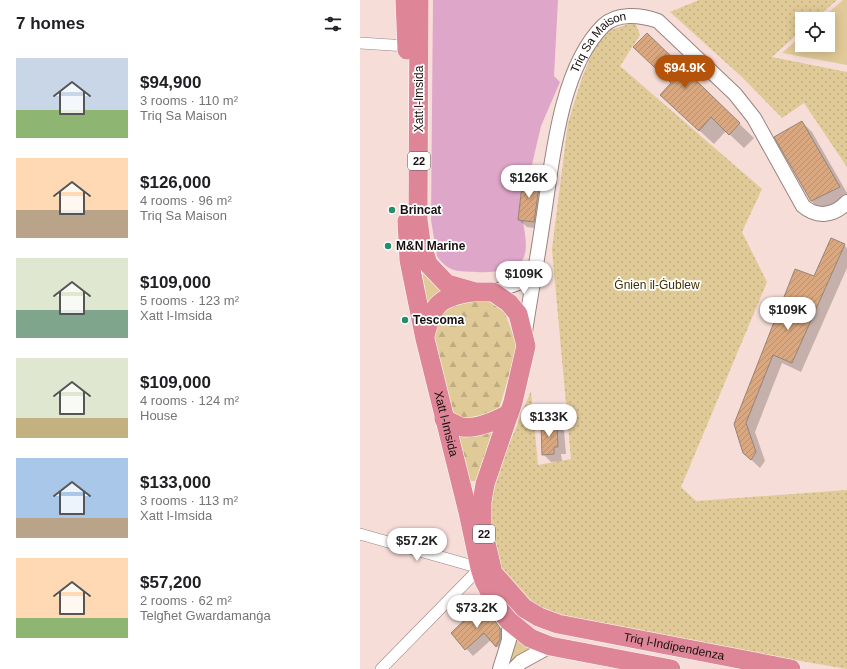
<!DOCTYPE html>
<meta charset="utf-8">
<style>
:root{--surface:#fff;--page:#f2f2f2;--text:#202124;--muted:#757577;--accent:#b45309}
body{margin:0;font-family:Arial,sans-serif;background:var(--page);color:var(--text);height:100vh;display:flex;flex-direction:column;font-size:15px;white-space:nowrap}
*{box-sizing:border-box;margin:0}
p{font-size:13px;color:var(--muted)}
.icon{flex:none;width:22px;height:22px;fill:none;stroke:currentColor;stroke-width:2;stroke-linecap:round;stroke-linejoin:round}
.map{position:relative;flex:1;overflow:hidden}
.details{display:flex;flex-direction:column;background:var(--surface);width:360px}
.details>*{flex:none}
.buttons{position:absolute;left:435px;top:12px;display:grid;gap:8px}
.buttons a{display:grid;place-items:center;width:40px;height:40px;border-radius:0px;background:var(--surface);box-shadow:0 2px 10px #0003;font-size:20px}
.price{position:absolute;translate:-50% -34px;padding:0 9px;border-radius:14px;background:#fff;color:#222;font-size:13px;line-height:26px;filter:drop-shadow(0 1px 2px #0008)}
.price::after{content:'';position:absolute;left:50%;top:24px;width:12px;height:9px;margin-left:-6px;background:inherit;clip-path:polygon(0 0,100% 0,50% 100%)}
.price.current{background:var(--accent);color:#fff}
ul{padding:0;list-style:none}
li{display:flex;align-items:center;gap:12px;height:100px;padding:0 16px}
li span{display:grid;place-items:center;flex:none;width:112px;height:80px;border-radius:0px;color:#555}
li>.icon{margin-inline-start:auto}
span .icon{width:48px;height:48px;fill:#fffc;stroke-width:1}
li b{font-size:17px}
h2{display:flex;justify-content:space-between;align-items:center;height:48px;padding:0 16px;font-size:17px}
main{display:flex;flex:1;min-height:0}
.map>svg:first-child{display:block}
</style>
<main>
<section class="details">
<h2>7 homes<svg class="icon" aria-label="filters" viewBox="0 0 24 24"><path d="M4 7h16M4 17h16"/><circle cx="9" cy="7" r="2"/><circle cx="15" cy="17" r="2"/></svg></h2>
<ul>
<li><span style="background:linear-gradient(#c9d6e8 65%,#8fb573 0)"><svg class="icon" aria-label="home" viewBox="0 0 24 24"><path d="M3 11l9-7 9 7M6 9v11h12V9"/></svg></span><div><b>$94,900</b><p>3 rooms · 110 m²</p><p>Triq Sa Maison</p></div></li>
<li><span style="background:linear-gradient(#ffd9b3 65%,#b9a48a 0)"><svg class="icon" aria-label="home" viewBox="0 0 24 24"><path d="M3 11l9-7 9 7M6 9v11h12V9"/></svg></span><div><b>$126,000</b><p>4 rooms · 96 m²</p><p>Triq Sa Maison</p></div></li>
<li><span style="background:linear-gradient(#dfe7d0 65%,#7fa58c 0)"><svg class="icon" aria-label="home" viewBox="0 0 24 24"><path d="M3 11l9-7 9 7M6 9v11h12V9"/></svg></span><div><b>$109,000</b><p>5 rooms · 123 m²</p><p>Xatt l-Imsida</p></div></li>
<li><span style="background:linear-gradient(#dfe7d0 75%,#c2b280 0)"><svg class="icon" aria-label="home" viewBox="0 0 24 24"><path d="M3 11l9-7 9 7M6 9v11h12V9"/></svg></span><div><b>$109,000</b><p>4 rooms · 124 m²</p><p>House</p></div></li>
<li><span style="background:linear-gradient(#a9c7e8 75%,#b9a48a 0)"><svg class="icon" aria-label="home" viewBox="0 0 24 24"><path d="M3 11l9-7 9 7M6 9v11h12V9"/></svg></span><div><b>$133,000</b><p>3 rooms · 113 m²</p><p>Xatt l-Imsida</p></div></li>
<li><span style="background:linear-gradient(#ffd9b3 75%,#8fb573 0)"><svg class="icon" aria-label="home" viewBox="0 0 24 24"><path d="M3 11l9-7 9 7M6 9v11h12V9"/></svg></span><div><b>$57,200</b><p>2 rooms · 62 m²</p><p>Telgħet Gwardamanġa</p></div></li>
</ul>
</section>
<div class="map">
<svg width="487" height="669" viewBox="0 0 487 669">
<defs>
<pattern id="forest-firs" width="22" height="20" patternUnits="userSpaceOnUse"><rect width="22" height="20" fill="#e0ca97"/><path d="M5 1l3.5 6h-7zM16 11l3.5 6h-7z" fill="#bfac81"/></pattern>
<pattern id="park-dots" width="8" height="8" patternUnits="userSpaceOnUse"><rect width="8" height="8" fill="#e0ca97"/><path d="M2 2h.1M6 6h.1" fill="none" stroke="#bfac81" stroke-width="1.8" stroke-linecap="round"/></pattern>
<pattern id="building-hatch" width="6" height="6" patternUnits="userSpaceOnUse"><rect width="6" height="6" fill="#d9a880"/><path d="M-1 1l2-2M0 6l6-6M5 7l2-2" fill="none" stroke="#ba906d"/></pattern>
</defs>
<rect width="100%" height="100%" fill="#f7ddd7"/>
<path fill="#e0ca97" d="M483 0H487V65L422 53 442 35V45H468V19H461Z
M59 254 86 292 68 305Z
M154 634 176 645 157 657 145 669 152 655Z"/>
<path fill="url(#forest-firs)" d="M124 299 143 309 158 346 117 481H106L71 331C89 299 87 301 124 299Z"/>
<path fill="url(#park-dots)" d="M339 0H477L455 19H442V30L412 57 487 72V167L444 103 422 118 382 77 310 12Z
M275 22 280 35 260 66 402 189 382 232 407 282 321 487 336 501 487 490V669L222 623 194 616 167 600 134 566 130 525 132 495 139 469 171 391 178 465 211 459 192 249 208 123 222 78 237 41 251 30Z"/>
<path fill="#dea6c9" d="M73 0H198L194 76 200 82 181 126 159 220 163 221C165 236 170 253 159 265 152 274 105 273 94 270 87 268 81 262 77 256L71 220Z"/>
<path fill="#0003" d="M287 34 394 138 384 148 366 131 354 144 316 109 312 84Z
M442 122 452 132 487 193V198L462 211 450 200Z
M164 179 180 180 188 188 182 229 167 227 159 220Z
M484 245 487 248V268L441 372 422 363 395 432 405 461 400 468 384 453 375 424 455 277Z
M197 423 204 431 206 454H201L202 461 191 462 183 454Z
M125 609 147 636 143 653 131 640 113 656 92 633Z"/>
<path fill="url(#building-hatch)" stroke="#968477" d="M287 33 380 123 369 135 351 117 339 131 300 95 311 83 273 47Z
M442 121 480 187 451 201 414 137Z
M163 177 180 179 174 222 158 220Z
M471 238 485 244 432 363 413 355 386 423 396 452 391 460 383 453 374 424 435 269 454 276Z
M197 422 198 447H194V454L182 455 181 423Z
M117 608H126L140 628V639L136 647 124 633 105 650 91 633Z"/>
<g fill="none" stroke-linecap="round" stroke-linejoin="round">
<defs>
<path id="minor" d="M0 43 47 46
M0 534 120 568 21 669"/>
<g id="tertiary">
<path d="M133 292 161 282 174 268"/>
<path id="s1" d="M165 332C170 297 177 262 182 227 192 167 198 71 243 26 257 12 281 15 298 21L375 94 394 118 443 206C457 218 474 216 487 202"/>
<path d="M140 669 149 640V621"/>
<path d="M154 669 161 662 190 646"/>
</g>
<g id="trunk">
<path d="M45 0 47 50"/>
<path id="s2" d="M59 0 58 219 61 242 68 264 87 284 115 292H133L149 303 158 314 166 346 153 402 125 484 122 502V526L133 573 164 608 179 617 198 624 431 669"/>
<path id="s3" d="M47 221 49 260 65 339 108 512 120 568 124 581 138 608 149 621 170 638 190 646 311 669"/>
<path d="M65 336C73 304 79 297 112 292"/>
<path d="M84 419C90 421 96 426 102 427 118 429 135 421 148 414"/>
</g>
</defs>
<use href="#minor" stroke="#9a837e" stroke-width="12"/>
<use href="#tertiary" stroke="#9a837e" stroke-width="16"/>
<use href="#trunk" stroke="#fff" stroke-width="20"/>
<use href="#minor" stroke="#fff" stroke-width="11"/>
<use href="#tertiary" stroke="#fff" stroke-width="14"/>
<use href="#trunk" stroke="#de8698" stroke-width="19"/>
</g>
<g fill="#258f6d" stroke="#fff" stroke-width="1.5">
<circle cx="32" cy="210" r="4"/>
<circle cx="28" cy="246" r="4"/>
<circle cx="45" cy="320" r="4"/>
</g>
<g text-anchor="middle" stroke-width="3.5" stroke-linejoin="round" paint-order="stroke">
<g fill="#fff" stroke="#5d5856" stroke-width="1">
<rect x="48" y="152" width="22" height="18" rx="3"/>
<rect x="113" y="525" width="22" height="18" rx="3"/>
</g>
<g font-size="11" font-weight="bold" fill="#18100e">
<text x="59" y="165">22</text>
<text x="124" y="538">22</text>
</g>
<g font-size="12" fill="#18100e" stroke="#fff">
<text dy="4" stroke="none"><textPath href="#s1" startOffset="305">Triq Sa Maison</textPath></text>
<text transform="translate(59 99) rotate(-90)" y="4">Xatt l-Imsida</text>
<text dy="4" stroke="none"><textPath href="#s3" startOffset="207">Xatt l-Imsida</textPath></text>
<text dy="4" stroke="none"><textPath href="#s2" startOffset="844">Triq l-Indipendenza</textPath></text>
</g>
<g font-size="12" font-weight="bold" fill="#18100e" stroke="#fff" text-anchor="start">
<text x="40" y="214">Brincat</text>
<text x="36" y="250">M&amp;N Marine</text>
<text x="53" y="324">Tescoma</text>
</g>
<g font-size="12" fill="#402f00" stroke="#fff">
<text x="297" y="289">Ġnien il-Ġublew</text>
</g>
</g>
</svg>
<div class="buttons">
<a><svg class="icon" aria-label="locate" viewBox="0 0 24 24"><circle cx="12" cy="12" r="6"/><path d="M12 2v4M12 18v4M2 12h4M18 12h4"/></svg></a>
</div>
<b class="price current" style="left:325px;top:89px">$94.9K</b>
<b class="price" style="left:169px;top:199px">$126K</b>
<b class="price" style="left:164px;top:295px">$109K</b>
<b class="price" style="left:428px;top:331px">$109K</b>
<b class="price" style="left:189px;top:438px">$133K</b>
<b class="price" style="left:57px;top:562px">$57.2K</b>
<b class="price" style="left:117px;top:629px">$73.2K</b>
</div>
</main>
